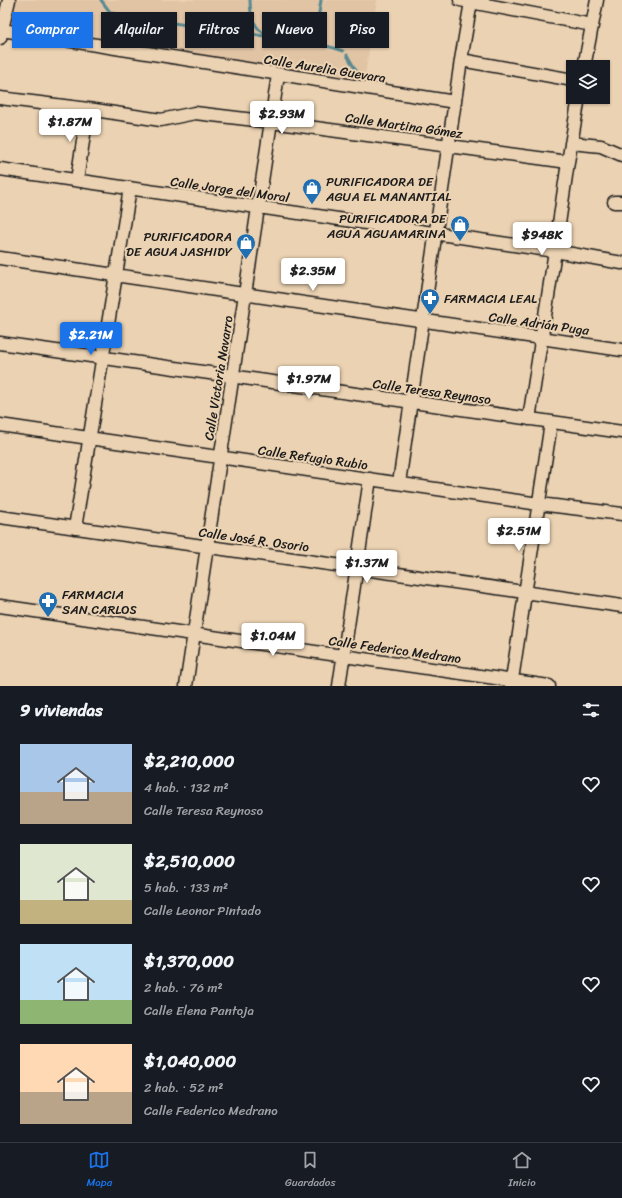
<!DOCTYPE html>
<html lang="es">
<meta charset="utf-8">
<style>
:root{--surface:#171b24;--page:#242831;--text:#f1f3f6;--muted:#9ea1a6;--line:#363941;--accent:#1a73e8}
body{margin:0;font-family:Sriracha,sans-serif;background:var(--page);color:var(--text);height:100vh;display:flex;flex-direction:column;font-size:15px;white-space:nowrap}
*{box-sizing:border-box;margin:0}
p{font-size:13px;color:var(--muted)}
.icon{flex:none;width:22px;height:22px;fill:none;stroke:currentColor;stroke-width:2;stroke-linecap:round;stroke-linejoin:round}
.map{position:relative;height:686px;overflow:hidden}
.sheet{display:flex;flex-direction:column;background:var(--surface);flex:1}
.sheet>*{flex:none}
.top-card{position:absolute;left:12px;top:12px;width:400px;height:36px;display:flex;gap:8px}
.controls{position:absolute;left:566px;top:60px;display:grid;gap:8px}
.controls a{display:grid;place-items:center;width:44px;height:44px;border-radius:0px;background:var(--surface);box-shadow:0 1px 3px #0004;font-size:20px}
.price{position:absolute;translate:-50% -34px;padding:0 9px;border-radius:4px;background:#fff;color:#222;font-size:13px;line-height:26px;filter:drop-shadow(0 1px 2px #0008)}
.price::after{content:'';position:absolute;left:50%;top:24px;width:12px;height:9px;margin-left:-6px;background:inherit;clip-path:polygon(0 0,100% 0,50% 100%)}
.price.on{background:var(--accent);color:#fff}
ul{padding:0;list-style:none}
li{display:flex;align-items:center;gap:12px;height:100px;padding:0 20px}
li span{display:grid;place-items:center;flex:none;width:112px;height:80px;border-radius:0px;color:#555}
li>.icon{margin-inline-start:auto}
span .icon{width:48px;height:48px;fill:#fffc;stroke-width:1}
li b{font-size:17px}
h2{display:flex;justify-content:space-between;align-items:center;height:48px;padding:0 20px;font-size:17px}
.pill{padding:0 14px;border-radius:0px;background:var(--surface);box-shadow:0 1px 3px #0004;font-size:14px;line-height:36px}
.pill.on{background:var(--accent);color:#fff}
.tab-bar{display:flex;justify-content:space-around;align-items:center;height:56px;border-top:1px solid var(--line);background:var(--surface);font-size:11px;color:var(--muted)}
.tab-bar a{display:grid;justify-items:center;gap:2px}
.tab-bar .on{color:var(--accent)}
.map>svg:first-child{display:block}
</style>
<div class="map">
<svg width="622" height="686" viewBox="0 0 622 686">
<rect width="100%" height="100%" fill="#ebd2b2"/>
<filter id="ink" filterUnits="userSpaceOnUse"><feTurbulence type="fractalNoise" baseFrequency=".025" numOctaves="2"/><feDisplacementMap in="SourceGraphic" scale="8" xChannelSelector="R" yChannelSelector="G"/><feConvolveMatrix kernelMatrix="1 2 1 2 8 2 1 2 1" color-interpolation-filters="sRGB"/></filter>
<g filter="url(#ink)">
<path fill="#e1c4a4" d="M11 0H377L364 81 4 24Z"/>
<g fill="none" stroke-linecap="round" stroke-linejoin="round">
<path stroke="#598991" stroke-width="3" d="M101 0 110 12 117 15 264 36C270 34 275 38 282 39 301 45 324 42 343 51
M250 0C250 14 254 30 268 35
M321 0C318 20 315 26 324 46
M347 55 362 81"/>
<defs>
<path id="minor" d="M460 0 592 25
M2 30 455 102
M0 38 9 0
M461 60 573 80
M584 67 597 0
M0 98 88 109 161 120 195 113 271 122 568 162
M571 143 601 146 622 155
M0 169 555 251 622 263
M77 180 88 109
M614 202H622
M0 258 622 350
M0 343 622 432
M529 419 555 251 568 162 579 97
M0 425 539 504 622 514
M399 483 461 60 471 2
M0 517 622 606
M75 528 130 188
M0 606 549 686
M186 686 278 75
M339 686 370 479
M511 686 551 423"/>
</defs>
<use href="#minor" stroke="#1c1c1c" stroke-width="15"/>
<use href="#minor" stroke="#ebd2b2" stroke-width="12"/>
</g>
</g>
<defs>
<symbol id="shop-pin" viewBox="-11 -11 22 30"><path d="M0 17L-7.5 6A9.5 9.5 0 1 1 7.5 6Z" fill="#1f6fb2" stroke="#ebd2b2"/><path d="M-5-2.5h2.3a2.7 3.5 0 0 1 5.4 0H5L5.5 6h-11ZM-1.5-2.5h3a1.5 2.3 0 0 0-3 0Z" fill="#fff"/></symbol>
<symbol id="pharmacy-pin" viewBox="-11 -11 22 30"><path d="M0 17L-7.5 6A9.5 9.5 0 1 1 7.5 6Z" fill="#1f6fb2" stroke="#ebd2b2"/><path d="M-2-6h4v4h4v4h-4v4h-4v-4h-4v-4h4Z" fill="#fff"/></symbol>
</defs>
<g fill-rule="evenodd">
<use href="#shop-pin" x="301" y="177" width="22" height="30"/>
<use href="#shop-pin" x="449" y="214" width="22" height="30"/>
<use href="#shop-pin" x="235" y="232" width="22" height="30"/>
<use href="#pharmacy-pin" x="419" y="287" width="22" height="30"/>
<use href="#pharmacy-pin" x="37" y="590" width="22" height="30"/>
</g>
<g text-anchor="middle" stroke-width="4" stroke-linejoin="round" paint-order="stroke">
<g font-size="13" fill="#1c1c1c" stroke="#ebd2b2">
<text transform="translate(325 68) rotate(9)" y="5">Calle Aurelia Guevara</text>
<text transform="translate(404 125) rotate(8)" y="5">Calle Martina Gómez</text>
<text transform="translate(230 189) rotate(8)" y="5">Calle Jorge del Moral</text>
<text transform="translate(539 323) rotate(8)" y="5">Calle Adrián Puga</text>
<text transform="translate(218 378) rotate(-81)" y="5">Calle Victoria Navarro</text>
<text transform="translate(432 391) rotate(8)" y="5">Calle Teresa Reynoso</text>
<text transform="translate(313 457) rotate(8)" y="5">Calle Refugio Rubio</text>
<text transform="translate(254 539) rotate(8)" y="5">Calle José R. Osorio</text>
<text transform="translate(395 649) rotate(8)" y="5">Calle Federico Medrano</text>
</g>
<g font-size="13" fill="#1c1c1c" stroke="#ebd2b2" text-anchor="start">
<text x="326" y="186">PURIFICADORA DE<tspan x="326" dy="15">AGUA EL MANANTIAL</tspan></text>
<text x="446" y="223" text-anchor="end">PURIFICADORA DE<tspan x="446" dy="15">AGUA AGUAMARINA</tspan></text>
<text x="232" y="241" text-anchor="end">PURIFICADORA<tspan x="232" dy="15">DE AGUA JASHIDY</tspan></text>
<text x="444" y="303">FARMACIA LEAL</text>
<text x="62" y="599">FARMACIA<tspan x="62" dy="15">SAN CARLOS</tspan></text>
</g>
</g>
</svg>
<div class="controls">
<a><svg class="icon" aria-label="layers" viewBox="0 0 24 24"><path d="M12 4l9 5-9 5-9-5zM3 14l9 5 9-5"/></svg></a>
</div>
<b class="price" style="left:282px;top:135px">$2.93M</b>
<b class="price" style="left:70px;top:143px">$1.87M</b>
<b class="price" style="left:542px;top:256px">$948K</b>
<b class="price" style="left:313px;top:292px">$2.35M</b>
<b class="price on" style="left:91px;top:356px">$2.21M</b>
<b class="price" style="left:309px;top:400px">$1.97M</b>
<b class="price" style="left:519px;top:552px">$2.51M</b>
<b class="price" style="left:367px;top:584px">$1.37M</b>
<b class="price" style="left:273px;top:657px">$1.04M</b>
<div class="top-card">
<a class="pill on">Comprar</a>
<a class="pill">Alquilar</a>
<a class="pill">Filtros</a>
<a class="pill">Nuevo</a>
<a class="pill">Piso</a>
</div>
</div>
<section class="sheet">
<h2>9 viviendas<svg class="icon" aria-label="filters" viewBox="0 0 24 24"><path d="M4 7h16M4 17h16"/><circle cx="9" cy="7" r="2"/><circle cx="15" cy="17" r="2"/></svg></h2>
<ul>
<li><span style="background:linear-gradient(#a9c7e8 60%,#b9a48a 0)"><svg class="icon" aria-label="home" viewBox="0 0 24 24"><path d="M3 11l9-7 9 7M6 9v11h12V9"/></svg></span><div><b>$2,210,000</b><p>4 hab. · 132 m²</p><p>Calle Teresa Reynoso</p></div><svg class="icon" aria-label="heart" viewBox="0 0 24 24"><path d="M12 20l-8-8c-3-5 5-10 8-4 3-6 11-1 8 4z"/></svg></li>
<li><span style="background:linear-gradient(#dfe7d0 70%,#c2b280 0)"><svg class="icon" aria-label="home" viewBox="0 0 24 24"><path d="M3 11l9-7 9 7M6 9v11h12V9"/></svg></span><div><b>$2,510,000</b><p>5 hab. · 133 m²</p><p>Calle Leonor Pintado</p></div><svg class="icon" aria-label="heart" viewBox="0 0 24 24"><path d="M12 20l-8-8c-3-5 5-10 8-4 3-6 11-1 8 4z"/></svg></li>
<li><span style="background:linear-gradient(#bfe0f5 70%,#8fb573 0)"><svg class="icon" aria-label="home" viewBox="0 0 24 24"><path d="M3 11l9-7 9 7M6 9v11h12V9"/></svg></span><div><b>$1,370,000</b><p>2 hab. · 76 m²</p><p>Calle Elena Pantoja</p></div><svg class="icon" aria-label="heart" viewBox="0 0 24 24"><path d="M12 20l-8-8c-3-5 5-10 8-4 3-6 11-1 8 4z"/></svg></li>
<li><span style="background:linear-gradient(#ffd9b3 60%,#b9a48a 0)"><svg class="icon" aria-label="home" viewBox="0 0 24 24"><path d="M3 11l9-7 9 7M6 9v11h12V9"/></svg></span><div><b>$1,040,000</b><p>2 hab. · 52 m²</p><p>Calle Federico Medrano</p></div><svg class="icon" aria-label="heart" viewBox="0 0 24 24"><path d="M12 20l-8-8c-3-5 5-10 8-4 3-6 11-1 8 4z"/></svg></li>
</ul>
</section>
<nav class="tab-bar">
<a class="on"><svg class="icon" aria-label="map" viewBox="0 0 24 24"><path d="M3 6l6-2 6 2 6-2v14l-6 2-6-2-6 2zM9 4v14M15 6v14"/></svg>Mapa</a>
<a><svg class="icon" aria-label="saved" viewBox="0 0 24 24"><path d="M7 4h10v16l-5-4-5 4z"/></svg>Guardados</a>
<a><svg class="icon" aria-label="home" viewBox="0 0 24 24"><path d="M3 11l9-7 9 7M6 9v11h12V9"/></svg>Inicio</a>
</nav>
